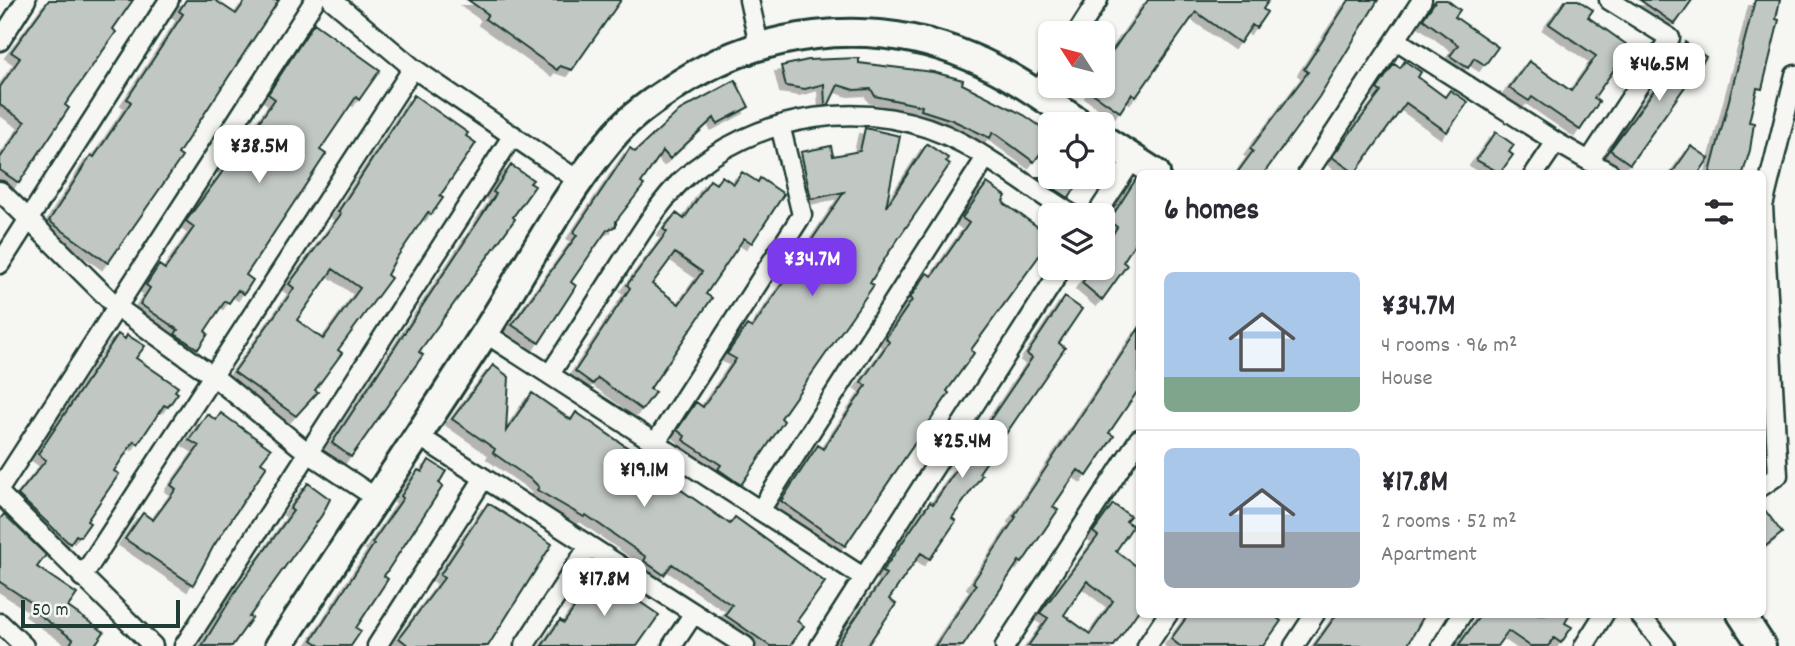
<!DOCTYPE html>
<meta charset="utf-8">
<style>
:root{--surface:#fff;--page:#f2f2f3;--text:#2b2b33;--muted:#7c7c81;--line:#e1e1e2;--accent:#7c3aed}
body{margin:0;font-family:Dekko,sans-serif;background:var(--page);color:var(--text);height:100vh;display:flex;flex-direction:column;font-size:26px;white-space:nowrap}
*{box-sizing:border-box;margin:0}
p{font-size:23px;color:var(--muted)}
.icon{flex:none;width:38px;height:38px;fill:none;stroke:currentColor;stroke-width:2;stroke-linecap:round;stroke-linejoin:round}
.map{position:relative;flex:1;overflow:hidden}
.panel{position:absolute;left:1136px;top:170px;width:630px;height:448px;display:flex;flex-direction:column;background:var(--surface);border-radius:10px;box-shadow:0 2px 5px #0004}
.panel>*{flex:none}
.needle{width:46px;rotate:306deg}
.buttons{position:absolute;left:1038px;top:21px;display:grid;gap:14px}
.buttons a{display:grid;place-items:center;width:77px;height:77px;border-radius:10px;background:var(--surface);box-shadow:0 2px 5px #0004;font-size:35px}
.scale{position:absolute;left:21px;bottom:18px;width:159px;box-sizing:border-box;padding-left:7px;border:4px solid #1f3d34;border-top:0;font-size:19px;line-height:24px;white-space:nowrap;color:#1f3d34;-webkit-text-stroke:5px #f6f6f2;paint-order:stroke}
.price{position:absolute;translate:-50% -60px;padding:0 16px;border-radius:14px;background:#fff;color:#222;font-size:23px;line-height:46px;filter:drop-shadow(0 2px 4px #0008)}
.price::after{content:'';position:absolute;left:50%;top:42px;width:21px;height:16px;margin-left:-10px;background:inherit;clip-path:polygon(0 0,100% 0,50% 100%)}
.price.on{background:var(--accent);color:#fff}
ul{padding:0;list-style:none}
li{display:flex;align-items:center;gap:21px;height:175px;padding:0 28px}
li+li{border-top:2px solid var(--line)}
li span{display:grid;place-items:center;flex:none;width:196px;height:140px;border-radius:10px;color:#555}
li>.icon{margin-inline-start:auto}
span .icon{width:84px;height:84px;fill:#fffc;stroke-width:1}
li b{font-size:30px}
h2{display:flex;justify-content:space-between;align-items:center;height:84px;padding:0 28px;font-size:30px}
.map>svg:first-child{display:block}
</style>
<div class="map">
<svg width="1795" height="646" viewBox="0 0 1795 646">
<defs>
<filter id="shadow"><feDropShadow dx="-6" dy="6" stdDeviation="0" flood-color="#0004"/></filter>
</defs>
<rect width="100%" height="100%" fill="#f6f6f2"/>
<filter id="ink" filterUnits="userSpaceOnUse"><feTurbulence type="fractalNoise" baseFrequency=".0143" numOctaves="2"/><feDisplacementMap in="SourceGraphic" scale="14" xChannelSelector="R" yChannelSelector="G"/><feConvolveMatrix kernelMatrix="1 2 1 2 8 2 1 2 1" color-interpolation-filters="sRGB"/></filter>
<g filter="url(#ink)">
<path fill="#c1c8c3" stroke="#1f3d34" stroke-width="2" fill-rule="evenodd" filter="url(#shadow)" d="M49 0H133L113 29 116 32 65 105 69 108 19 183 0 170V158L25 122 0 105V87L20 58 11 52Z
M186 0H215L236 14 246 0H279L178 154 182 157 108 263 49 221 91 155 94 157 131 102 127 99 183 14 179 11Z
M468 0H621L572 70 560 66 557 70 485 19 488 14Z
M1148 0H1269L1263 9 1267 12 1256 28 1252 25 1240 43 1196 12 1136 97 1132 94 1120 112 1091 92 1095 86H1102V66Z
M1349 0H1378L1319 97 1264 173H1237L1253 151 1250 149 1308 72 1304 69Z
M1436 0H1447L1460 10 1455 17 1498 47 1485 65 1474 58 1468 68 1450 56 1458 45 1423 19Z
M1566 0H1578L1593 10 1588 17 1630 47 1594 98 1599 102 1580 130 1532 97 1529 101 1509 88 1529 61 1571 91 1596 56 1549 24Z
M1640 0H1692L1675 24Z
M1755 0H1780L1776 19 1779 20 1762 89 1757 88 1749 122 1754 123 1750 150 1743 173H1710Z
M314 23 380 70 359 100 356 97 320 150 326 154 246 275 253 280 244 294 238 290 229 303 225 301 205 331 208 334 198 349 175 334 178 330 140 304 150 288 146 285 159 265 165 269 194 227 186 221 226 167 223 165 235 147 239 150 275 99 268 94Z
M1685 42 1706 57 1630 164 1610 150 1666 74 1663 73Z
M859 58V63L933 72 963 80 962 84 1024 115 1050 133V140L1034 162 993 132 990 138 952 120 921 110 922 106 875 96 871 89 854 90 838 85 828 106H825L824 84 805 89 786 86 781 66 808 60Z
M1405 61 1421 72 1418 77 1445 97 1450 90 1468 102 1447 132 1406 103 1355 173 1332 157 1381 92 1377 89 1394 64 1400 68Z
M735 80 749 107 717 124 714 118 670 159 663 151 641 183 644 185 616 221V226L607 230 571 282 576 286 539 343 512 325 577 235 573 233 630 148 635 152 680 110Z
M414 95 468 133 466 136 476 143 440 196 443 198 431 215 428 212 395 260 387 275 391 278 338 350 342 353 315 390 318 392 296 416 234 372 288 297 294 288 289 284 341 214 338 212ZM333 269 360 288 323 339 297 320Z
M865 128 900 136 886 207 927 144 948 158 946 161 950 164 887 255 870 283 874 285 781 418 784 421 741 485 718 469 721 465 683 440 685 436 677 430 696 402 703 407 736 359 727 354 747 325 752 328 787 277 783 275 797 253 801 256 844 192 811 199 801 152 831 146 833 156 860 151Z
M1496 132 1514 145 1509 152 1513 155 1500 173 1476 160Z
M1691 146 1709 158 1699 173H1672Z
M511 165 533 180 530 183 535 186 513 217 515 219 419 352 423 355 351 457 332 443 496 194 493 192Z
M742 172 758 182 760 178 784 194 752 243 744 238 706 294 712 298 650 389 655 392 642 410 598 378 593 384 575 371 630 288 627 285 667 232 663 229 676 213 684 219 710 180 716 184 722 176 734 184ZM675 253 702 272 679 304 652 284Z
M1036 177H1082L1069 198Z
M1136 179 1139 181V237L1123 262 1127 265 1102 300 1082 283 1092 268H1102V252L1117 227 1109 221Z
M987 183 1006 196 1003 201 1005 204 1048 234 1040 246 1044 249 971 350 974 353 947 391 949 393 845 546 781 501 818 445 823 449 866 386 861 382 889 342 886 338 912 300 910 298 927 273 932 276 969 223 962 218Z
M1065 297 1082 309 1059 343 1065 348 979 473 982 475 952 518 956 521 930 559 921 553 889 599 896 604 867 646H836L886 574 882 572 930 502 933 504 1032 358 1027 354Z
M1139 328V389L1109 433 1114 436 1087 476 1078 470 1053 507 1058 510 1022 563 1019 561 963 646H935L976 585 973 582 1016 517 1014 516Z
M118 334 125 339 127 335 145 346 136 358 178 387 175 391 178 393 168 407 164 405 138 444 134 441 114 471 119 474 87 521 90 523 80 537 76 535 70 544 18 495 46 460 38 454Z
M493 365 509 377 506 431 532 393 571 420 576 412 670 477 667 480 730 524 735 517 825 582 797 621 804 626 790 646H770L725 615 732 605 727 602 672 564 664 575 644 561 646 557 586 515 584 517 537 490 539 487 533 481 493 453 495 449 452 419Z
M221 413 271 449 261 462 267 466 213 547 193 585 125 539 143 513 153 520 176 489 171 485 199 446 189 440 207 414 216 420Z
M429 460 446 471 439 483 443 486 384 576 388 579 356 628 361 631 351 646H321L312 640 374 544 372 543 403 498 401 496 418 470 422 472Z
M308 483 330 499 322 515 249 617 252 618 232 646H202L237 589 293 511 290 509Z
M488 503 552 544 488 646H409L399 638 444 578 440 575Z
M1113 504 1130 516 1126 521 1133 526 1116 551 1139 568V610L1114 646H1028L1048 618 1040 613 1098 536 1093 532ZM1087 581 1113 601 1090 634 1064 615Z
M1762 506 1782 533 1762 549Z
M4 514 46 555 37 567 77 594 68 607 104 632 94 646H69L73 639 32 610 35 605 0 582V519Z
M602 568 625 584 621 589 659 615 637 646H542L560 620 564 623Z
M1189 614H1272L1281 621 1263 646H1180L1171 639Z
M1337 614H1425L1407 646H1314Z
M1481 614H1570L1565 623 1572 627 1561 643 1554 638 1549 646H1530L1508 631 1497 646H1458Z"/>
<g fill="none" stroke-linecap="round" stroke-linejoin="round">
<defs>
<path id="street" d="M332 0 413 68 579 181
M749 0 759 45
M1077 33 1098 0
M1396 40 1556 142 1610 173
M0 41 26 0
M1037 94 1050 74
M1589 161 1670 38 1609 0
M1308 173 1422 0
M1535 173 1556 142
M0 191 117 307 213 376 307 452 376 498
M1096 215 1133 159
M0 264 169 0
M485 333 863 577
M550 374C574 337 598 300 622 262 640 235 658 204 681 181 753 112 874 94 962 143 1000 164 1036 192 1073 215
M417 435 745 646
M656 442 802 215 780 125
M1762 486 1778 475 1763 206 1795 75
M0 488 315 0
M0 494 153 646
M761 509 985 159
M82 577 413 68
M1639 614 1665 646
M0 623 24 646
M184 646 513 135
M377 646 484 478
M524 646 589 546
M672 646 694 613
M820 646 1062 268
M1005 646 1139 439
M1147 646 1168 614
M1294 646 1315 614
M1442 646 1462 614
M1584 646 1604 614"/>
<path id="secondary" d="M1102 138 1156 173
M1741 614 1762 646
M279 646C347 542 417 438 485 333 526 268 562 198 612 138 627 119 648 104 668 91 757 29 870 15 970 57 1010 73 1046 100 1082 124"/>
</defs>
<use href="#street" stroke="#1f3d34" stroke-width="23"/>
<use href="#secondary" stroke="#1f3d34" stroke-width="32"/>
<use href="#street" stroke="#f6f6f2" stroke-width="18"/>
<use href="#secondary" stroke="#f6f6f2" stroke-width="26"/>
</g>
</g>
</svg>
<div class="buttons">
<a><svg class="needle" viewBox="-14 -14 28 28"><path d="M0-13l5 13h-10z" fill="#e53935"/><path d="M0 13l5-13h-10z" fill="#7c7c81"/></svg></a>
<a><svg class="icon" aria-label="locate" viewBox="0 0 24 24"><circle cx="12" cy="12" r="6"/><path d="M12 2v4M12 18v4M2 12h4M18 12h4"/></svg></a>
<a><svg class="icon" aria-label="layers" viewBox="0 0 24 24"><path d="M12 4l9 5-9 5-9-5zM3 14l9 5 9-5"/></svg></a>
</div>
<div class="scale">50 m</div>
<b class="price" style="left:1659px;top:103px">¥46.5M</b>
<b class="price" style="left:259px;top:185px">¥38.5M</b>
<b class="price on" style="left:812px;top:298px">¥34.7M</b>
<b class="price" style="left:962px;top:480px">¥25.4M</b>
<b class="price" style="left:644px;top:509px">¥19.1M</b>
<b class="price" style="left:604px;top:618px">¥17.8M</b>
<section class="panel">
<h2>6 homes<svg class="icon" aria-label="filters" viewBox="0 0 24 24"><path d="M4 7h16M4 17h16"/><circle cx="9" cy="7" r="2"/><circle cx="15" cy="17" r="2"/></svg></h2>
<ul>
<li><span style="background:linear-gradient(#a9c7e8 75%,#7fa58c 0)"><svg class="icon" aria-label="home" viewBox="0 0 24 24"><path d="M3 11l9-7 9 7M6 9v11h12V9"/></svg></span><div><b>¥34.7M</b><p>4 rooms · 96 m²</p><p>House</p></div></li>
<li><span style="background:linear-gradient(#a9c7e8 60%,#9aa5b1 0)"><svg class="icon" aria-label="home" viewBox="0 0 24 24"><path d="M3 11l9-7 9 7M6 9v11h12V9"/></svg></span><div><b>¥17.8M</b><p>2 rooms · 52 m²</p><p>Apartment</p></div></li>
</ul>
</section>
</div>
